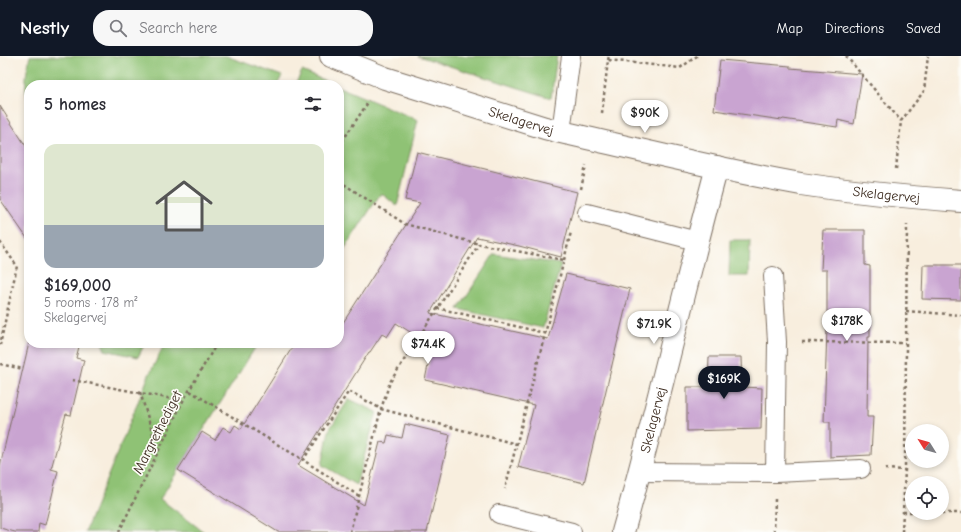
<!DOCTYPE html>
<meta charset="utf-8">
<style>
:root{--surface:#fff;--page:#f7f7f7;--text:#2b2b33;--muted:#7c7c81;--line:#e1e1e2;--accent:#111827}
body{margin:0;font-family:"Comic Neue",sans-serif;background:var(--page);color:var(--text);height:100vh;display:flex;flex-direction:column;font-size:15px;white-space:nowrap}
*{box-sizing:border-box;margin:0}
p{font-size:13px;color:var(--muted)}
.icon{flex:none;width:22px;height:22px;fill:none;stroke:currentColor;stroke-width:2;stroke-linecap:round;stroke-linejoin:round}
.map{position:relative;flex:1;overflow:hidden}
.side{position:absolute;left:24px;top:24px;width:320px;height:268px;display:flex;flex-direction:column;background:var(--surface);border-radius:16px;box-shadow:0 2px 6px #0003}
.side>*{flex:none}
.needle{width:26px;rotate:307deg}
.fabs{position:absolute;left:905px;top:368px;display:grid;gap:8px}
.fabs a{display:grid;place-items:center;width:44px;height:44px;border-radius:50%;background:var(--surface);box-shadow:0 2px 6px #0003;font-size:20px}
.price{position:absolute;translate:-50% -34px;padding:0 9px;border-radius:14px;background:#fff;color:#222;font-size:13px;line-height:26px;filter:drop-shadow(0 1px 2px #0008)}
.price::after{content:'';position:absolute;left:50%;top:24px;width:12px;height:9px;margin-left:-6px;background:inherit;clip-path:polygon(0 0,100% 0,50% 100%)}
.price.active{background:var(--accent);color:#fff}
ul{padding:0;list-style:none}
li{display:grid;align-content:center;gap:8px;height:212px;padding:0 20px}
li+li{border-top:1px solid var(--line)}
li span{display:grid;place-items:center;height:124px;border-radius:12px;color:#555}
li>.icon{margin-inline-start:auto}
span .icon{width:72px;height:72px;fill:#fffc;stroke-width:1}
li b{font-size:17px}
h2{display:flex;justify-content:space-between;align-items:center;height:48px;padding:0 20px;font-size:17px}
header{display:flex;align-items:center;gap:24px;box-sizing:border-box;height:56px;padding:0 20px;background:var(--accent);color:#fff}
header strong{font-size:19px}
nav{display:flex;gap:22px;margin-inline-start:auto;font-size:14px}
.search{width:280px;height:36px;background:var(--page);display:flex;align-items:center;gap:10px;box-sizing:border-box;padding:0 14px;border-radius:16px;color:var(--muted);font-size:15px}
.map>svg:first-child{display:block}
</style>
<header>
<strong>Nestly</strong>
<div class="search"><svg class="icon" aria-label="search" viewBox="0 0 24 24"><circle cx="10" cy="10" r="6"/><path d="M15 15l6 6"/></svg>Search here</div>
<nav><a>Map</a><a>Directions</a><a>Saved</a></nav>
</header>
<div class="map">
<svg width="961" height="476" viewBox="0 0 961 476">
<rect width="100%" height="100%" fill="#fdfcf7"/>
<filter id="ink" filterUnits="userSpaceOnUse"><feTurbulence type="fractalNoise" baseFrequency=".025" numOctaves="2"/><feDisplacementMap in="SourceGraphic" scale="8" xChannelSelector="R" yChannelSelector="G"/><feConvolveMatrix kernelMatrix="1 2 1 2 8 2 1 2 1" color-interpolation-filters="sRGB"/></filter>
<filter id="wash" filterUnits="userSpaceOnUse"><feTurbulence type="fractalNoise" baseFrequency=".012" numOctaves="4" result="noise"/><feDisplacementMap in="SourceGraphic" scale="16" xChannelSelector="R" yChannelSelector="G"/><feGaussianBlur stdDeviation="0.9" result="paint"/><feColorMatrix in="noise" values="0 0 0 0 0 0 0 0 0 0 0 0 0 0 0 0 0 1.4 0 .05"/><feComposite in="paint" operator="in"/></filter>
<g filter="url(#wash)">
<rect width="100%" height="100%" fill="#f8eede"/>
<path fill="#8fc274" stroke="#657649" d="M30 0H226L282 20 277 29H29V46C22 35 27 12 30 0Z
M418 0H557L551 42Z
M302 15 335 29H295Z
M339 31 418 64 397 150 381 137 339 201Z
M730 184H750L749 220H729Z
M494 198 561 208 543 272 458 253Z
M102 287H145L138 301 105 294Z
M165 287H258L160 443 204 476H85L149 319Z
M349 343 377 356 356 429 322 409 329 374Z"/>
<g id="blocks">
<path fill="#c9a4d1" d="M720 4 790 10V12L862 18 854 68 838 64 837 71 783 63 782 64 714 54Z
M0 50 29 95V185L0 143Z
M417 96 577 136 561 201 519 190 477 181 430 257 548 283 566 218 630 233 584 427 518 411 534 349 425 324 432 290 396 267 387 281 382 278 370 296H369L298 409 364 449 380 386 386 387 388 379 402 382 405 368 450 379 427 476H278L178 414 202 376 215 384 223 371 231 376 235 369 241 373 295 287H339V273L420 147 405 144Z
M823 174H865V209L870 210V281H868L867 361H873L871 399 830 401V366H824L827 271V214H821Z
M923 209H961V244L922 243Z
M29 287H80L76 302 84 304 71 359 66 358 51 413 58 415 45 469 39 467 38 476H15L0 472V410Z
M709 301H741L742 331 762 332 761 373 687 375V331H708Z"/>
</g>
</g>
<g filter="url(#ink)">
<use href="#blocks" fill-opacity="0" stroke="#7d6f61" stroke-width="1"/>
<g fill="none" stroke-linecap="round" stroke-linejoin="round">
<defs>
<path id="service" d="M561 76 571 0
M587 157 697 185
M773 220 777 286 775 417
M640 416 775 417 861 413
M499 458 572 476"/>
<g id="minor">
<path id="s1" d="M331 0 385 22 545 72 561 76C641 94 721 114 801 128 854 136 908 141 961 145"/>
<path id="s2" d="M623 476C657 355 684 233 717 111"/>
</g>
</defs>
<use href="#service" stroke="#7d6f61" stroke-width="20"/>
<use href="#minor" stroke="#7d6f61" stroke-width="24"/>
<path stroke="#7d6f61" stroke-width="2.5" stroke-dasharray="3 3" stroke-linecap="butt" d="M846 0 901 65
M608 4 609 0
M602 57 608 4 680 12 697 0
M339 90 369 45
M896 113 901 65 924 35 928 0
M339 125 405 168 479 188
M581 133 586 109
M0 186 17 210 0 289
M564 204 571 176
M437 252 545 277
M906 255 961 259
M802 286 905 287
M0 308 23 313
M72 324 183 345
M190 335 303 404
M140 336 158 395
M885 413 905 414
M359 440 303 404 349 335 381 353 516 388
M903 456H912
M942 457H961
M119 476 130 453 183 345 217 287
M350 476 381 353 390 326 479 188 564 204 505 433
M774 476 775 443
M902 476 905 414 907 169"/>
<use href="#service" stroke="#fff" stroke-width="18"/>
<use href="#minor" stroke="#fff" stroke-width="22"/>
</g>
</g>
<g text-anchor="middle" stroke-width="3.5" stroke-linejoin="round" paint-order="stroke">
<g font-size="14" fill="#3b2a1e" stroke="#fdfcf7">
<text dy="5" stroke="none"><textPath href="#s1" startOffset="201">Skelagervej</textPath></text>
<text dy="5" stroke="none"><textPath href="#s1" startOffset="574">Skelagervej</textPath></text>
<text dy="5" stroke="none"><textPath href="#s2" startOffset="116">Skelagervej</textPath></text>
<text transform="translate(157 376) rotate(-63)" y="5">Margrethediget</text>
</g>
</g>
</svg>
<div class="fabs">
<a><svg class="needle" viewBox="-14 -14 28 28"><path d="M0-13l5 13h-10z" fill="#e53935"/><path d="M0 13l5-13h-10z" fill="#7c7c81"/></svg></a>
<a><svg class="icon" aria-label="locate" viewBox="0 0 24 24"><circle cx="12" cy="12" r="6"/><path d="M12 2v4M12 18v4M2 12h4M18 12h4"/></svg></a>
</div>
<b class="price" style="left:645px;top:78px">$90K</b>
<b class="price" style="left:847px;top:286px">$178K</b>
<b class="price" style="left:654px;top:289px">$71.9K</b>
<b class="price" style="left:428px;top:309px">$74.4K</b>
<b class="price active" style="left:724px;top:344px">$169K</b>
<section class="side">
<h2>5 homes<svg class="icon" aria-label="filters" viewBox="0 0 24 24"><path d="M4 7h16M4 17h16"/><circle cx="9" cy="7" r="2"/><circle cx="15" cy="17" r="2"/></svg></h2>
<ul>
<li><span style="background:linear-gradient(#dfe7d0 65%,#9aa5b1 0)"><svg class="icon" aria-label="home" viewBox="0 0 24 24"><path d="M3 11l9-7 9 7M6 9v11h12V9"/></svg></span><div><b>$169,000</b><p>5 rooms · 178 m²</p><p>Skelagervej</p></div></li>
</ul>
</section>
</div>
